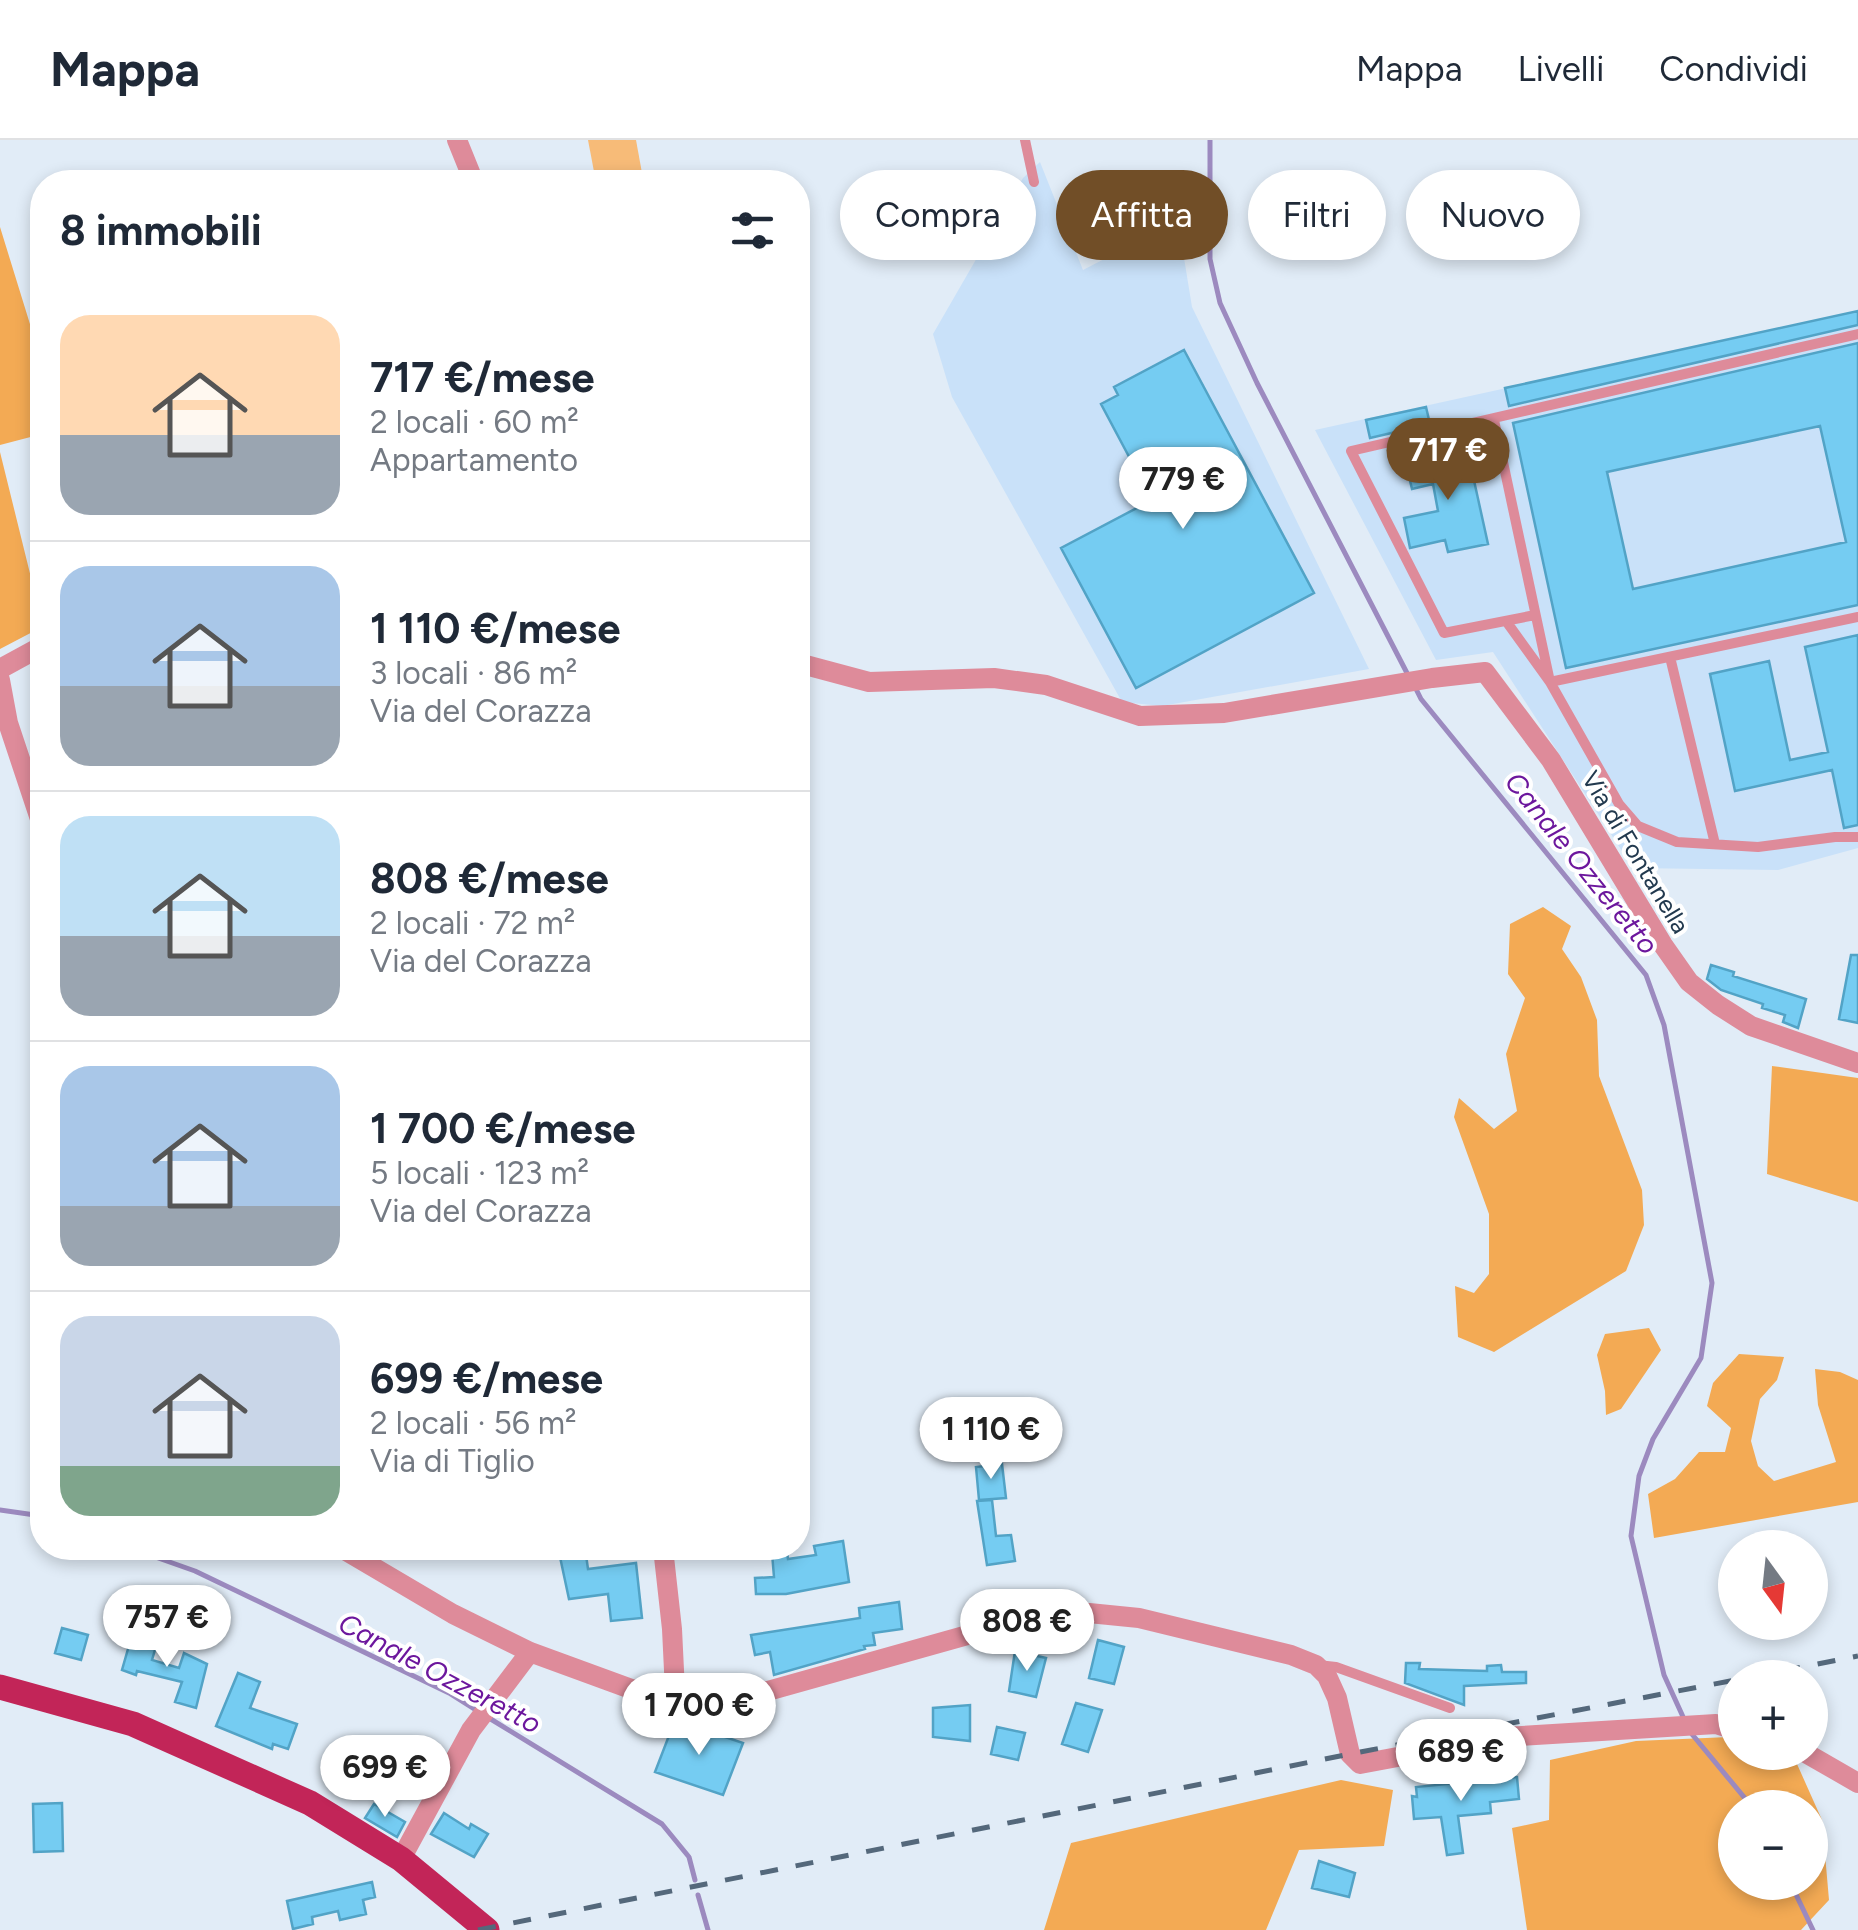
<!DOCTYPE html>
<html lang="it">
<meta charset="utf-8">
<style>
:root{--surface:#fff;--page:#f2f2f3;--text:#1f2937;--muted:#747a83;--line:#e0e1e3;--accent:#714e27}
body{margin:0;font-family:Figtree,sans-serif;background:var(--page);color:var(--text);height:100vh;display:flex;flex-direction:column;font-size:38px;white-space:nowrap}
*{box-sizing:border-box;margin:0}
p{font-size:32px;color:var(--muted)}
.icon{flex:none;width:55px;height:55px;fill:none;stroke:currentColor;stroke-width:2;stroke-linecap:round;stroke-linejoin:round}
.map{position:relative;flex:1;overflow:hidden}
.drawer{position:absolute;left:30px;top:30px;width:780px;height:1390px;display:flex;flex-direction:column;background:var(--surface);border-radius:40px;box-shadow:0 5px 15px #0003}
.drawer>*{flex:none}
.top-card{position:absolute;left:840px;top:30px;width:868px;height:90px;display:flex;gap:20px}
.needle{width:65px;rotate:165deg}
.controls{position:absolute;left:1718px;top:1390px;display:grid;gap:20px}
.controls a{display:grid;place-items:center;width:110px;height:110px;border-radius:50%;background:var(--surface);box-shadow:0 5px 15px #0003;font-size:50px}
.price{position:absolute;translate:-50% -85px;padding:0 22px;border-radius:35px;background:#fff;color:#222;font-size:32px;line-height:65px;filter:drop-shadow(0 2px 5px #0008)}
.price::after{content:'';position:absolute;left:50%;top:60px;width:30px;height:22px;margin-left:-15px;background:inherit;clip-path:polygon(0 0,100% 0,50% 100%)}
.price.selected{background:var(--accent);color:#fff}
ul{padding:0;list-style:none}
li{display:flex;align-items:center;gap:30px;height:250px;padding:0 30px}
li+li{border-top:2px solid var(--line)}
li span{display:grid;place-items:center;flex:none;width:280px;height:200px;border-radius:30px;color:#555}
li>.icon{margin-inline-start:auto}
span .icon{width:120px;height:120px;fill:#fffc;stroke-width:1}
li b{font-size:42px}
h2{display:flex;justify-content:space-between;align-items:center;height:120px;padding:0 30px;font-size:42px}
.chip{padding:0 35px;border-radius:45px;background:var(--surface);box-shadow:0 5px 15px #0003;font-size:35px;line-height:90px}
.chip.selected{background:var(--accent);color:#fff}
header{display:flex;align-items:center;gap:60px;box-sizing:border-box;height:140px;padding:0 50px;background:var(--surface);border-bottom:2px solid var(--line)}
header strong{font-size:48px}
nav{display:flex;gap:55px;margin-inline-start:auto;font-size:35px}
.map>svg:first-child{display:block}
</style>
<header>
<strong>Mappa</strong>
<nav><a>Mappa</a><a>Livelli</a><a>Condividi</a></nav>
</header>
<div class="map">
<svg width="1858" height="1790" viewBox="0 0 1858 1790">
<rect width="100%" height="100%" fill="#e1ecf7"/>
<path fill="#c9e1f9" d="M1040 22 1083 130 1178 81 1192 167 1369 529 1162 566 1122 562 952 257 933 194 1023 38Z
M1858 171V708L1778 730 1633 728 1493 512 1436 520 1315 290Z"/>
<path fill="#f7bb78" d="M588 0H636L642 33 596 42Z"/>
<path fill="#f3aa54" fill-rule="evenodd" d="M0 87 42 223V294L0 305Z
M0 312 42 482V487L0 509Z
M1543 767 1571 786 1562 809 1581 837 1597 880 1599 936 1642 1050 1644 1085 1626 1131 1494 1212 1458 1197 1455 1146 1474 1153 1489 1134V1074L1454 977 1459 958 1494 989 1517 971 1506 914 1525 858 1508 834 1510 784Z
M1772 926 1858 938V1062L1767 1034Z
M1649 1188 1661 1210 1621 1269 1606 1275 1605 1251 1597 1215 1605 1194Z
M1739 1214 1784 1217 1777 1240 1760 1259 1751 1301 1758 1326 1774 1341 1836 1322 1818 1265 1815 1229 1840 1232 1858 1240V1362L1654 1398 1648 1354 1675 1339 1699 1312H1725L1731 1288 1707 1266 1713 1243Z
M1729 1597 1735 1600V1612L1769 1613 1797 1624 1822 1680 1829 1760 1801 1790H1527L1512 1688 1549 1680 1550 1620 1636 1601ZM1735 1668H1810V1742H1735Z
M1341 1640 1393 1650 1384 1706 1299 1710 1266 1790H1044L1071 1703Z"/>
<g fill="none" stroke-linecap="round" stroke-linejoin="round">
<path stroke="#9c8abf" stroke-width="5" d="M1210 0V119L1220 163 1257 243 1408 535
M1414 545 1421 559 1646 835 1664 885 1712 1143 1701 1218 1653 1299 1639 1336 1631 1396 1664 1535 1684 1579
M0 1370 42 1376
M130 1408 195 1431 449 1553 479 1572
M489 1578 662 1684 689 1717 695 1740
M1691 1593 1753 1668
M1790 1742 1813 1790
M698 1755 708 1790"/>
</g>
<path fill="#75ccf2" stroke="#52a3c6" stroke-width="2.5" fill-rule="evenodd" d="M1858 171V185L1509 266 1505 248Z
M1858 203V465L1566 528 1513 283ZM1820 286 1846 402 1633 449 1607 332Z
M1184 210 1314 453 1136 548 1061 408 1152 360 1101 264 1118 255 1114 247Z
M1426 267 1430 284 1370 298 1366 280Z
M1474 310 1480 334 1473 336 1488 404 1448 412 1445 400 1410 408 1404 378 1438 371 1433 344 1412 349 1406 324Z
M1858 495V685L1844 688 1832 630 1735 651 1710 534 1769 521 1790 620 1828 612 1805 507Z
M1851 815H1858V883L1839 879Z
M1711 825 1734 832 1733 836 1806 859 1798 888 1783 882 1785 875 1762 868 1763 864 1721 850 1707 839Z
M1002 1324 1006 1358 979 1360 976 1327Z
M992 1360 996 1396 1011 1395 1015 1421 987 1425 977 1361Z
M843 1401 849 1442 786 1454H756L755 1438 774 1437 772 1413 787 1412 788 1419 816 1415 814 1406Z
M586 1415 588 1429 636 1423 642 1478 611 1481 608 1454 569 1459 560 1417Z
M899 1462 902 1489 873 1493 875 1505 864 1506 865 1509 774 1535 770 1512 755 1515 751 1495 860 1478 859 1468Z
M62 1488 88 1495 81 1520 55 1513Z
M132 1495 157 1503 152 1520 179 1528 184 1513 207 1524 196 1568 175 1562 182 1542 137 1531 136 1535 122 1530Z
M1098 1500 1124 1507 1114 1544 1089 1538Z
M1015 1511 1046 1518 1036 1557 1009 1551Z
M1406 1523H1420L1419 1529 1487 1531V1526L1501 1525 1502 1532H1526V1543L1464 1546V1565L1405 1543Z
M238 1533 260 1542 250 1568 297 1584 288 1609 273 1604 272 1609 216 1586Z
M1076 1563 1102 1570 1088 1612 1062 1604Z
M970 1565V1601L933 1597V1568Z
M675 1580 743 1603 723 1655 655 1632Z
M997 1587 1025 1593 1018 1620 991 1614Z
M1517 1637 1519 1659 1490 1662 1491 1673 1458 1676 1463 1713 1447 1715 1441 1677 1414 1679 1412 1656 1417 1657 1416 1647Z
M62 1663 63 1711 34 1712 33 1664Z
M374 1664 405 1682 397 1697 365 1678Z
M444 1673 469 1689 471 1684 488 1694 474 1717 431 1694Z
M1319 1721 1355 1733 1349 1757 1312 1748Z
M372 1742 375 1757 363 1760 366 1774 340 1780 338 1771 312 1777 313 1784 293 1789 287 1761Z"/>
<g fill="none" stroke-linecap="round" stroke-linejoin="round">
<path stroke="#de8b9a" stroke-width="10" d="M1025 0 1034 42
M1494 280 1549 537
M1535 475 1444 493 1351 311 1858 194
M1506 481 1550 542 1619 664 1638 686 1677 702 1758 707 1835 697H1858
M1670 517 1715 704
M1550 542 1858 477
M1318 1525 1336 1527 1450 1568"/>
<path stroke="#de8b9a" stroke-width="20" d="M457 0 474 42
M798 523 869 542 994 538 1046 545 1140 576 1224 573 1432 538 1485 532 1551 620 1663 805 1689 842 1718 865 1751 886 1858 923
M0 529 42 506
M0 540 8 583 42 685
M341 1408 453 1474 530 1512 653 1557 679 1562H717L750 1556 1028 1478 1089 1473 1139 1478 1291 1515 1316 1525 1327 1536 1337 1558 1350 1614 1360 1624 1505 1597 1716 1584 1735 1590
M663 1408 672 1489 675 1551 679 1562
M1804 1612 1858 1643
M401 1719 471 1590 530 1512"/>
<path stroke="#c22558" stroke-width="25" d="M0 1547 133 1584 310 1663 401 1719 487 1790"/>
<path stroke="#54687b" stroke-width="5" stroke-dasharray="18 18" stroke-linecap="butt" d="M1747 1538 1858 1516
M478 1790 1350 1614 1735 1540"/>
</g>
<g text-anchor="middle" stroke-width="8" stroke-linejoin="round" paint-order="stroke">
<g font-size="25" fill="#22394e" stroke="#fff">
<text transform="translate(1636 712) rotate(59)" y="9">Via di Fontanella</text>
</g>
<g font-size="28" font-style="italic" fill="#6c179d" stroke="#fff">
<text transform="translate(1582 723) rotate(51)" y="10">Canale Ozzeretto</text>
<text transform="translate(440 1533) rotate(28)" y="10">Canale Ozzeretto</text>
</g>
</g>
</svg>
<div class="controls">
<a><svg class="needle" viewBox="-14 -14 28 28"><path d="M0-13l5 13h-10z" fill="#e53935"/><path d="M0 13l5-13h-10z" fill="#747a83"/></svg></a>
<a>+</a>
<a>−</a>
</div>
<b class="price selected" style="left:1448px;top:363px">717 €</b>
<b class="price" style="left:1183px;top:392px">779 €</b>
<b class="price" style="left:991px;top:1342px">1 110 €</b>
<b class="price" style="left:167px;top:1530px">757 €</b>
<b class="price" style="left:1027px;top:1534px">808 €</b>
<b class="price" style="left:699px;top:1618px">1 700 €</b>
<b class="price" style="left:1461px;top:1664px">689 €</b>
<b class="price" style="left:385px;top:1680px">699 €</b>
<div class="top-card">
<a class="chip">Compra</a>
<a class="chip selected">Affitta</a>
<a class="chip">Filtri</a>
<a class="chip">Nuovo</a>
</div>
<section class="drawer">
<h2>8 immobili<svg class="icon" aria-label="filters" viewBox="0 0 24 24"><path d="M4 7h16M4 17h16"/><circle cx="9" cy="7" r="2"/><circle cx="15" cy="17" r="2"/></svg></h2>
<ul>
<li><span style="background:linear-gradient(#ffd9b3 60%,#9aa5b1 0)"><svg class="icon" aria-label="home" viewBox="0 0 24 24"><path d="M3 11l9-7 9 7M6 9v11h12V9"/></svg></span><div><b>717 €/mese</b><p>2 locali · 60 m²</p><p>Appartamento</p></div></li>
<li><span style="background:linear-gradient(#a9c7e8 60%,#9aa5b1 0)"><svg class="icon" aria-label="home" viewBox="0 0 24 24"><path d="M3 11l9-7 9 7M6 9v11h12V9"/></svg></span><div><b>1 110 €/mese</b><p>3 locali · 86 m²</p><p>Via del Corazza</p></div></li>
<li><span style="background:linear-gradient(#bfe0f5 60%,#9aa5b1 0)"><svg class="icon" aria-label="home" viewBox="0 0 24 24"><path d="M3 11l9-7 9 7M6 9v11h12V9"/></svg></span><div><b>808 €/mese</b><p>2 locali · 72 m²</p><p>Via del Corazza</p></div></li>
<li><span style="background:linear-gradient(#a9c7e8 70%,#9aa5b1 0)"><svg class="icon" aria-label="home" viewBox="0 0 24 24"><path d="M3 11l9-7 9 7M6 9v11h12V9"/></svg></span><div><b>1 700 €/mese</b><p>5 locali · 123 m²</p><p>Via del Corazza</p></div></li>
<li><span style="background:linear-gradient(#c9d6e8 75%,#7fa58c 0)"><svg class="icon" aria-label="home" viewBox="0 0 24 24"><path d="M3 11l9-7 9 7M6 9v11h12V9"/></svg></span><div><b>699 €/mese</b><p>2 locali · 56 m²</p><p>Via di Tiglio</p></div></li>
</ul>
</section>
</div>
